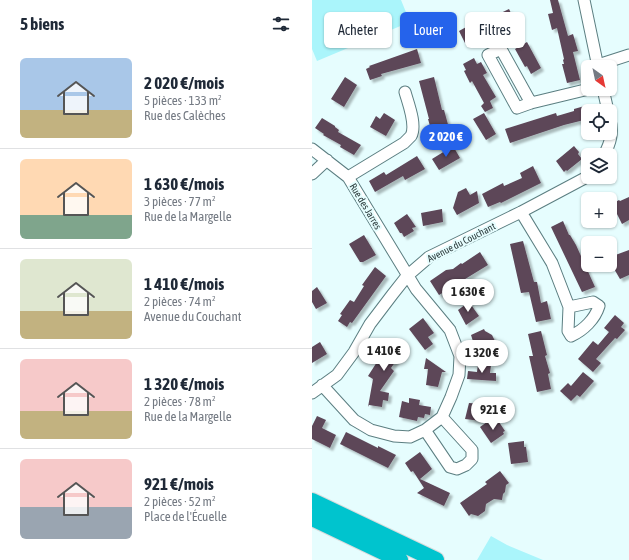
<!DOCTYPE html>
<html lang="fr">
<meta charset="utf-8">
<style>
:root{--surface:#fff;--page:#f6f6f7;--text:#1f2937;--muted:#747a83;--line:#e0e1e3;--accent:#2563eb}
body{margin:0;font-family:"Asap Condensed",sans-serif;background:var(--page);color:var(--text);height:100vh;display:flex;flex-direction:column;font-size:15px;white-space:nowrap}
*{box-sizing:border-box;margin:0}
p{font-size:13px;color:var(--muted)}
.icon{flex:none;width:22px;height:22px;fill:none;stroke:currentColor;stroke-width:2;stroke-linecap:round;stroke-linejoin:round}
.map{position:relative;flex:1;overflow:hidden}
.panel{display:flex;flex-direction:column;background:var(--surface);width:312px}
.panel>*{flex:none}
.top-card{position:absolute;left:12px;top:12px;width:245px;height:36px;display:flex;gap:8px}
.needle{width:26px;rotate:147deg}
.buttons{position:absolute;left:269px;top:60px;display:grid;gap:8px}
.buttons a{display:grid;place-items:center;width:36px;height:36px;border-radius:6px;background:var(--surface);box-shadow:0 1px 3px #0004;font-size:20px}
.price{position:absolute;translate:-50% -34px;padding:0 9px;border-radius:14px;background:#fff;color:#222;font-size:13px;line-height:26px;filter:drop-shadow(0 1px 2px #0008)}
.price::after{content:'';position:absolute;left:50%;top:24px;width:12px;height:9px;margin-left:-6px;background:inherit;clip-path:polygon(0 0,100% 0,50% 100%)}
.price.active{background:var(--accent);color:#fff}
ul{padding:0;list-style:none}
li{display:flex;align-items:center;gap:12px;height:100px;padding:0 20px}
li+li{border-top:1px solid var(--line)}
li span{display:grid;place-items:center;flex:none;width:112px;height:80px;border-radius:6px;color:#555}
li>.icon{margin-inline-start:auto}
span .icon{width:48px;height:48px;fill:#fffc;stroke-width:1}
li b{font-size:17px}
h2{display:flex;justify-content:space-between;align-items:center;height:48px;padding:0 20px;font-size:17px}
.chip{padding:0 14px;border-radius:6px;background:var(--surface);box-shadow:0 1px 3px #0004;font-size:14px;line-height:36px}
.chip.active{background:var(--accent);color:#fff}
main{display:flex;flex:1;min-height:0}
.map>svg:first-child{display:block}
</style>
<main>
<section class="panel">
<h2>5 biens<svg class="icon" aria-label="filters" viewBox="0 0 24 24"><path d="M4 7h16M4 17h16"/><circle cx="9" cy="7" r="2"/><circle cx="15" cy="17" r="2"/></svg></h2>
<ul>
<li><span style="background:linear-gradient(#a9c7e8 65%,#c2b280 0)"><svg class="icon" aria-label="home" viewBox="0 0 24 24"><path d="M3 11l9-7 9 7M6 9v11h12V9"/></svg></span><div><b>2 020 €/mois</b><p>5 pièces · 133 m²</p><p>Rue des Calèches</p></div></li>
<li><span style="background:linear-gradient(#ffd9b3 70%,#7fa58c 0)"><svg class="icon" aria-label="home" viewBox="0 0 24 24"><path d="M3 11l9-7 9 7M6 9v11h12V9"/></svg></span><div><b>1 630 €/mois</b><p>3 pièces · 77 m²</p><p>Rue de la Margelle</p></div></li>
<li><span style="background:linear-gradient(#dfe7d0 65%,#c2b280 0)"><svg class="icon" aria-label="home" viewBox="0 0 24 24"><path d="M3 11l9-7 9 7M6 9v11h12V9"/></svg></span><div><b>1 410 €/mois</b><p>2 pièces · 74 m²</p><p>Avenue du Couchant</p></div></li>
<li><span style="background:linear-gradient(#f6c9c9 65%,#c2b280 0)"><svg class="icon" aria-label="home" viewBox="0 0 24 24"><path d="M3 11l9-7 9 7M6 9v11h12V9"/></svg></span><div><b>1 320 €/mois</b><p>2 pièces · 78 m²</p><p>Rue de la Margelle</p></div></li>
<li><span style="background:linear-gradient(#f6c9c9 60%,#9aa5b1 0)"><svg class="icon" aria-label="home" viewBox="0 0 24 24"><path d="M3 11l9-7 9 7M6 9v11h12V9"/></svg></span><div><b>921 €/mois</b><p>2 pièces · 52 m²</p><p>Place de l'Écuelle</p></div></li>
</ul>
</section>
<div class="map">
<svg width="317" height="560" viewBox="0 0 317 560">
<defs>
<filter id="shadow"><feDropShadow dx="3" dy="3" stdDeviation="1" flood-color="#0004"/></filter>
</defs>
<rect width="100%" height="100%" fill="#e6fdfe"/>
<path fill="#aaf5fb" d="M0 0H89L98 22 5 61 0 49Z
M179 536 195 545 231 560H165Z"/>
<path fill="#5d4658" filter="url(#shadow)" d="M238 0H246L256 36 261 34 266 51 261 52 268 80 255 83 250 64H252L251 60 252 59 245 28 240 30 236 14 241 13Z
M197 9 203 21 166 39 160 41 159 39 153 43 147 31 165 21 166 24Z
M215 42 229 68 219 74 215 66 213 67 203 49Z
M105 49 109 63 69 74 70 76 58 80 54 69 58 67 57 66Z
M162 58 165 64 169 62 175 73 171 75 184 97 178 101 181 108 173 112 169 106 172 103 160 81 158 83 152 71 154 70 151 64Z
M33 77 45 85 32 107 19 99Z
M122 77 130 110H132L137 128 120 133 116 119H117L107 81Z
M276 105V119L252 125 198 143 193 129 244 113 245 116 262 111V109Z
M72 113 83 120 74 136 58 127 64 116 68 119Z
M172 113 184 134 174 140 161 119Z
M10 118 23 126V127L27 130 26 132 49 145 42 155 28 147 29 145 11 135 12 134 3 128Z
M141 146 148 158 127 170 120 159Z
M262 146 267 152 266 154 270 159 255 171 254 170 252 172 244 161Z
M105 156 113 169 93 180 91 176 63 192 57 181 72 172 74 175Z
M221 166 229 183 189 203 188 202 176 207 170 194 191 183 192 186 210 178 208 173Z
M154 188 158 195 165 191 167 203 145 215 141 208 146 192Z
M317 197V220L310 224 300 204 307 200 308 201Z
M130 209 131 222 111 226 109 213Z
M95 214 104 227 100 228 102 231 92 237 90 233H88L82 223Z
M251 221 257 235H258L264 245 283 287 270 292 239 227Z
M52 235 64 255 51 262H48L37 244Z
M211 241 222 282H225L229 303 235 301 239 319 224 322 217 292 209 293 198 244Z
M317 250V275L308 279 298 262V257Z
M168 252 176 265 127 295 118 281 134 270 141 269 149 263 150 264Z
M63 267 74 276 40 323 38 322 35 327 26 321 30 315 28 314 38 300 42 302 52 286 50 285Z
M5 287 15 303 4 309 0 302V291Z
M157 302 167 316 154 325 146 310Z
M303 315 312 323 309 327 313 330 305 339 303 338 284 359 289 363 281 372 266 359 281 341 286 345 297 332 292 328Z
M111 318 122 333 116 337 121 344 113 350 97 329Z
M172 329 173 331 180 335 183 341 180 343 181 348 165 354 159 335Z
M229 331 235 355 233 356 238 373 236 374 239 389 225 392 217 356H221L216 334Z
M84 338 95 345 79 368 82 371 68 391 77 393 76 401 71 400 70 407 57 405 56 407 61 379 56 376 74 348 77 345 78 346Z
M8 342 15 354 0 363V347Z
M114 358 134 372H130L126 387 114 385 116 369H112Z
M166 364 179 365 178 373H184V381L155 379 156 371 165 372Z
M271 372 282 381 268 397 265 395 259 401 248 391 256 383 259 386Z
M97 398 108 400 107 405 119 407 118 415 113 414 112 418 106 417 105 421 87 417 90 401 97 403Z
M157 403 170 404 169 421 153 419Z
M5 416 14 420 10 428 24 435 18 448 0 439V426Z
M179 419 183 425 187 422 193 431 191 432 192 434 179 443 168 427Z
M34 432 66 448V446L84 455 76 468 28 444Z
M212 441V447H214L216 462 199 464 196 443Z
M108 452 120 469 108 479 138 493 132 506 105 493 112 488 101 471 99 472 93 463Z
M188 471 197 483 194 485 193 492 191 494 190 500 182 499 174 504 173 511 166 516 159 514 157 516 148 503 175 484 173 482Z"/>
<g fill="none" stroke-linecap="round" stroke-linejoin="round">
<defs>
<path id="minor" d="M272 0 286 67
M286 65 317 55
M291 89 296 111
M219 103 189 49 176 55 205 108 219 103 277 89
M0 149 36 177 104 289 138 330 148 356 147 375 139 397 130 417 113 430 98 437 82 436 59 430 42 420 10 385
M292 155C299 142 301 133 298 119
M0 174 15 160
M36 177 92 143C94 141 97 138 99 136 105 125 96 103 93 92
M209 212 240 263 257 307 256 331 259 336C272 330 283 319 287 306L281 302 257 307
M0 393 25 375 42 352 58 324 80 295 95 276 117 257 209 212 273 178 276 176
M113 430 138 467 145 469 154 465 160 459V450L130 417"/>
<path id="highway" d="M0 501 124 560
M0 518 88 560"/>
</defs>
<use href="#minor" stroke="#5b7e81" stroke-width="13"/>
<use href="#highway" stroke="#d9dcdc" stroke-width="18"/>
<use href="#minor" stroke="#fff" stroke-width="11"/>
<use href="#highway" stroke="#00c4ce" stroke-width="16"/>
</g>
<g text-anchor="middle" stroke-width="4" stroke-linejoin="round" paint-order="stroke">
<g font-size="10" fill="#2c3b3c" stroke="#e6fdfe">
<text transform="translate(54 206) rotate(59)" y="4">Rue des Jarres</text>
<text transform="translate(149 242) rotate(-27)" y="4">Avenue du Couchant</text>
</g>
</g>
</svg>
<div class="buttons">
<a><svg class="needle" viewBox="-14 -14 28 28"><path d="M0-13l5 13h-10z" fill="#e53935"/><path d="M0 13l5-13h-10z" fill="#747a83"/></svg></a>
<a><svg class="icon" aria-label="locate" viewBox="0 0 24 24"><circle cx="12" cy="12" r="6"/><path d="M12 2v4M12 18v4M2 12h4M18 12h4"/></svg></a>
<a><svg class="icon" aria-label="layers" viewBox="0 0 24 24"><path d="M12 4l9 5-9 5-9-5zM3 14l9 5 9-5"/></svg></a>
<a>+</a>
<a>−</a>
</div>
<b class="price active" style="left:134px;top:158px">2 020 €</b>
<b class="price" style="left:156px;top:313px">1 630 €</b>
<b class="price" style="left:72px;top:372px">1 410 €</b>
<b class="price" style="left:170px;top:374px">1 320 €</b>
<b class="price" style="left:181px;top:431px">921 €</b>
<div class="top-card">
<a class="chip">Acheter</a>
<a class="chip active">Louer</a>
<a class="chip">Filtres</a>
</div>
</div>
</main>
